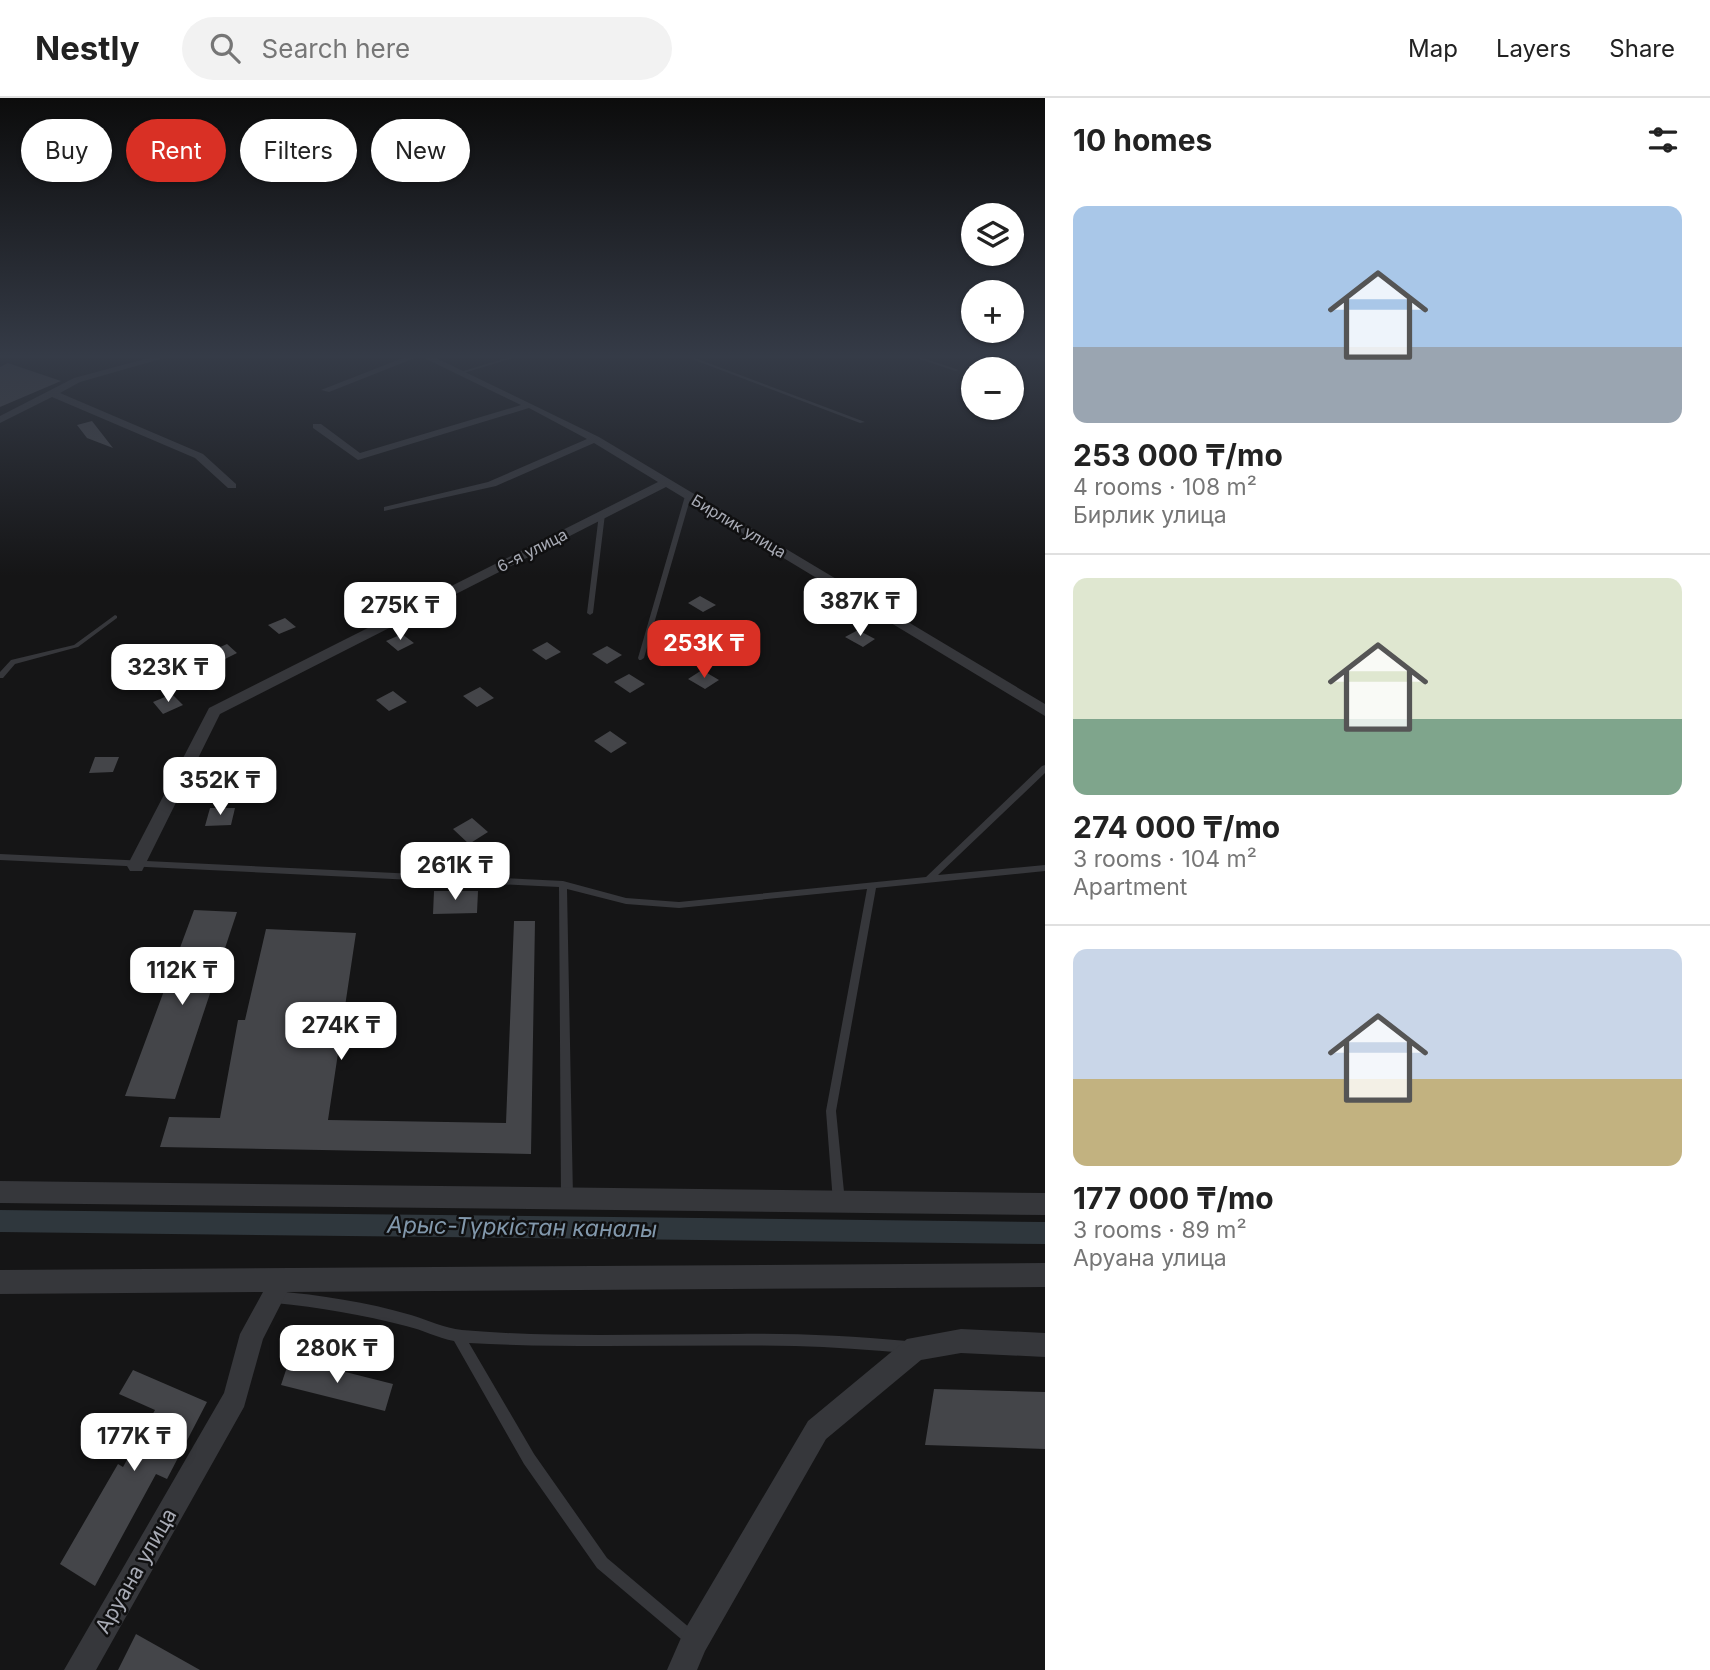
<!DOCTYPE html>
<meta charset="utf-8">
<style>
:root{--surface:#fff;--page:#f2f2f2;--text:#222;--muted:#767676;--line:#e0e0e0;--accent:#d93025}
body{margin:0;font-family:Inter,sans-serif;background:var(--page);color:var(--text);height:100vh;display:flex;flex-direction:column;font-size:26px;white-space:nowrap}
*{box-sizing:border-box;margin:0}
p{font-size:23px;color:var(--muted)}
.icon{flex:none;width:38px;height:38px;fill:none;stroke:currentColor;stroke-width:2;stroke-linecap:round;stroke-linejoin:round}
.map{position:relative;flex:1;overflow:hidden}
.side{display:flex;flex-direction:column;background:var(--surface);width:665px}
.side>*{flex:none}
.guide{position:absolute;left:21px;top:21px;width:665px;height:63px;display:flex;gap:14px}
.controls{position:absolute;left:961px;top:105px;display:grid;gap:14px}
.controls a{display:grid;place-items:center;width:63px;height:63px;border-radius:50%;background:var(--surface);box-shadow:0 2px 5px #0004;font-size:35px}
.price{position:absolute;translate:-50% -60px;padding:0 16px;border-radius:14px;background:#fff;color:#222;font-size:23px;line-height:46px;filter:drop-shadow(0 2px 4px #0008)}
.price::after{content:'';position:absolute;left:50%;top:42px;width:21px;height:16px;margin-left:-10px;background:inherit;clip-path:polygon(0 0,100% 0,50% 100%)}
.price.selected{background:var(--accent);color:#fff}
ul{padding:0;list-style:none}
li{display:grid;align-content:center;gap:14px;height:371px;padding:0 28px}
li+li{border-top:2px solid var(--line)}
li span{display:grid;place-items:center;height:217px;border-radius:14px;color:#555}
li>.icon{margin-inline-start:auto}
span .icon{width:126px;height:126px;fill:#fffc;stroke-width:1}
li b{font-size:30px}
h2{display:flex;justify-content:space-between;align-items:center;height:84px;padding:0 28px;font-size:30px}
.tag{padding:0 24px;border-radius:32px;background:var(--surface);box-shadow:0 2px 5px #0004;font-size:24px;line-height:63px}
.tag.selected{background:var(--accent);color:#fff}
header{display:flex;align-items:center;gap:42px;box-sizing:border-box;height:98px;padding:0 35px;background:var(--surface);border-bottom:2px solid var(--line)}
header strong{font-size:33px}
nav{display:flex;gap:38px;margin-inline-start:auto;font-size:24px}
.search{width:490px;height:63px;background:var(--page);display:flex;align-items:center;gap:18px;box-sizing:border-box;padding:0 24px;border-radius:38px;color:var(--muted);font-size:26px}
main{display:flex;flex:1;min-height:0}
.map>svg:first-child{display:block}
</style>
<header>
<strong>Nestly</strong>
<div class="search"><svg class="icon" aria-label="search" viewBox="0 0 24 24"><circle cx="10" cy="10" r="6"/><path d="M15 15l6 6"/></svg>Search here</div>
<nav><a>Map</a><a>Layers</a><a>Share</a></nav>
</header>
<main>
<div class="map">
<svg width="1045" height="1572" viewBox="0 0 1045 1572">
<rect width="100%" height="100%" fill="#151516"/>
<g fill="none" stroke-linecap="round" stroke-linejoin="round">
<path fill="#2f373d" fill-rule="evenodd" d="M0 1112 1045 1124V1146L0 1134Z"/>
</g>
<path fill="#444549" d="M8 265 61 283 0 309V269Z
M92 323 113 350 87 340 77 327Z
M402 491 415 499 399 506 387 498Z
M700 498 716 507 703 514 688 505Z
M364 504 376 513 360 520 349 511Z
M285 520 296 529 279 536 268 527Z
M858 532 875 541 863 549 845 539Z
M402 536 414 545 398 553 386 543Z
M547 544 561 554 546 562 532 552Z
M227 546 237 555 219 564 209 554Z
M607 548 622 557 607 566 592 556Z
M702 572 719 582 705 591 688 581Z
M629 576 645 586 630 595 614 584Z
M480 589 494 600 477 609 463 598Z
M393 593 407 604 389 613 376 602Z
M172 596 183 607 163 616 153 604Z
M610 633 627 645 611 655 594 643Z
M95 659H119L113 674 89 675Z
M210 710H235L231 727 205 728Z
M472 720 488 734 469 746 453 731Z
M434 793H478L477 815 433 816Z
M194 812 237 814 175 1001 125 998Z
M514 823H535L531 1056 160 1049 169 1019 220 1020 238 922H245L266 831 356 835 328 1022 506 1025Z
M290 1260 393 1286 385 1313 281 1287Z
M133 1272 207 1304 167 1381 156 1376 95 1488 60 1466 118 1366 123 1369 155 1312 119 1296Z
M934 1291 1045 1294V1351L925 1347Z
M136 1536 200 1572H118Z"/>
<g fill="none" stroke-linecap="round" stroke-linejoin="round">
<path fill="#36373b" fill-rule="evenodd" d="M513 258H519L464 275 460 274Z
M684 258H690L865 324 860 325Z
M911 258H917L959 272 955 273Z
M1034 258H1039L1045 261V264Z
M688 396 691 398 644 560 641 562H639L638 560 685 398Z
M602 414 605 416 593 515 590 517 587 515 599 416Z
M115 517 117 518V520L78 549 15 566 3 580H0V574L11 562 74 547Z
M1045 667V675L938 777 1045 767V773L876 790 836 1013 845 1104 843 1108 839 1110 835 1108 833 1104 826 1013 867 791 679 810 626 806 567 791 573 1099 571 1103 567 1105 563 1103 561 1099 559 789 0 762V756L563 783 626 800 679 804 926 779 1042 668Z
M275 1193C320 1197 367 1204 411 1217 428 1222 444 1230 462 1232 553 1240 646 1236 737 1236 794 1235 850 1238 907 1243L911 1245 913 1249 911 1253 907 1255C870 1252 832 1249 795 1248 686 1246 577 1251 469 1245L534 1356 607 1460 697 1536 699 1541 697 1546 692 1548 687 1546 597 1470 524 1366 454 1243C438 1240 423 1232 406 1228 363 1217 319 1209 275 1205L271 1203 269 1199 271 1195Z"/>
<path fill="#36373b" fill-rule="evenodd" d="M156 258H171L80 284 60 295 203 356 236 386V390H228L195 360 52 299 0 325V318L74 280Z
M408 258H432L599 339 1045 606V618L666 389 220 616 142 773H130L127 768 209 610 658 384 594 345 496 388 384 413V409L488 384 587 341 529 310 358 362 313 330V326H321L360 355 521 307 420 258 329 294 321 292Z
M0 1083 1045 1095V1117L0 1105Z
M1045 1165V1189L287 1194 263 1241 244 1309 96 1572H64L224 1295 240 1236 263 1194 0 1196V1172Z
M961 1231 1045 1235V1259L961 1255 921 1262 826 1341 705 1553 697 1572H667L684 1533 808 1323 907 1241Z"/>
</g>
<linearGradient id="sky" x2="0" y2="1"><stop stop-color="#0c0c0c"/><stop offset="0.54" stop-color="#353b47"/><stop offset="1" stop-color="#353b47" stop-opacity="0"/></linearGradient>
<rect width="1045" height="478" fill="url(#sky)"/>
<g text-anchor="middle" stroke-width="5" stroke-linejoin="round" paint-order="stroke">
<g font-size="16" fill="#a8abb5" stroke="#101011">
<text transform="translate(739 428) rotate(31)" y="6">Бирлик улица</text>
<text transform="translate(532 452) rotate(-27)" y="6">6-я улица</text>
</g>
<g font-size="21" fill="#a8abb5" stroke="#101011">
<text transform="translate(136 1473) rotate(-60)" y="7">Аруана улица</text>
</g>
<g font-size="23" font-style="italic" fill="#8298ac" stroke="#101011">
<text transform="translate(522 1129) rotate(1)" y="8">Арыс-Түркістан каналы</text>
</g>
</g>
</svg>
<div class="controls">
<a><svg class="icon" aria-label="layers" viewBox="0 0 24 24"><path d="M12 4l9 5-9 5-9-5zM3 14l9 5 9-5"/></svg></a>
<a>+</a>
<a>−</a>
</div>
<b class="price" style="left:860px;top:540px">387K ₸</b>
<b class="price" style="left:400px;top:544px">275K ₸</b>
<b class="price selected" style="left:704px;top:582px">253K ₸</b>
<b class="price" style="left:168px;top:606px">323K ₸</b>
<b class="price" style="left:220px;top:719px">352K ₸</b>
<b class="price" style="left:455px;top:804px">261K ₸</b>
<b class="price" style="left:182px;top:909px">112K ₸</b>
<b class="price" style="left:341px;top:964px">274K ₸</b>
<b class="price" style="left:337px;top:1287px">280K ₸</b>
<b class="price" style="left:134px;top:1375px">177K ₸</b>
<div class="guide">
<a class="tag">Buy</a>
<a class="tag selected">Rent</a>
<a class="tag">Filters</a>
<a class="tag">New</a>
</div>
</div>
<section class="side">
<h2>10 homes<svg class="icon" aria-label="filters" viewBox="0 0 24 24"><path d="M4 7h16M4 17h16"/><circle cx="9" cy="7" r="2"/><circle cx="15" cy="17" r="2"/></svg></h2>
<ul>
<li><span style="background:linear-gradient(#a9c7e8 65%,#9aa5b1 0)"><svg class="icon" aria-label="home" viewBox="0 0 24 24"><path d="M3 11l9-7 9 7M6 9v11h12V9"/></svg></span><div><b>253 000 ₸/mo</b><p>4 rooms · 108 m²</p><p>Бирлик улица</p></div></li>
<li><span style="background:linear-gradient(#dfe7d0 65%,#7fa58c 0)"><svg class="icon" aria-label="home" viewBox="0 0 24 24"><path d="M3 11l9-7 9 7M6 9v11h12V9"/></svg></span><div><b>274 000 ₸/mo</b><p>3 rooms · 104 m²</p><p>Apartment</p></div></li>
<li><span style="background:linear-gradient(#c9d6e8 60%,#c2b280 0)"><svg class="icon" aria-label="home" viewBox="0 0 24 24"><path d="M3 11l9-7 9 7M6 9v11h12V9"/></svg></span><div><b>177 000 ₸/mo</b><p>3 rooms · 89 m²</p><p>Аруана улица</p></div></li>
</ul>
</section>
</main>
